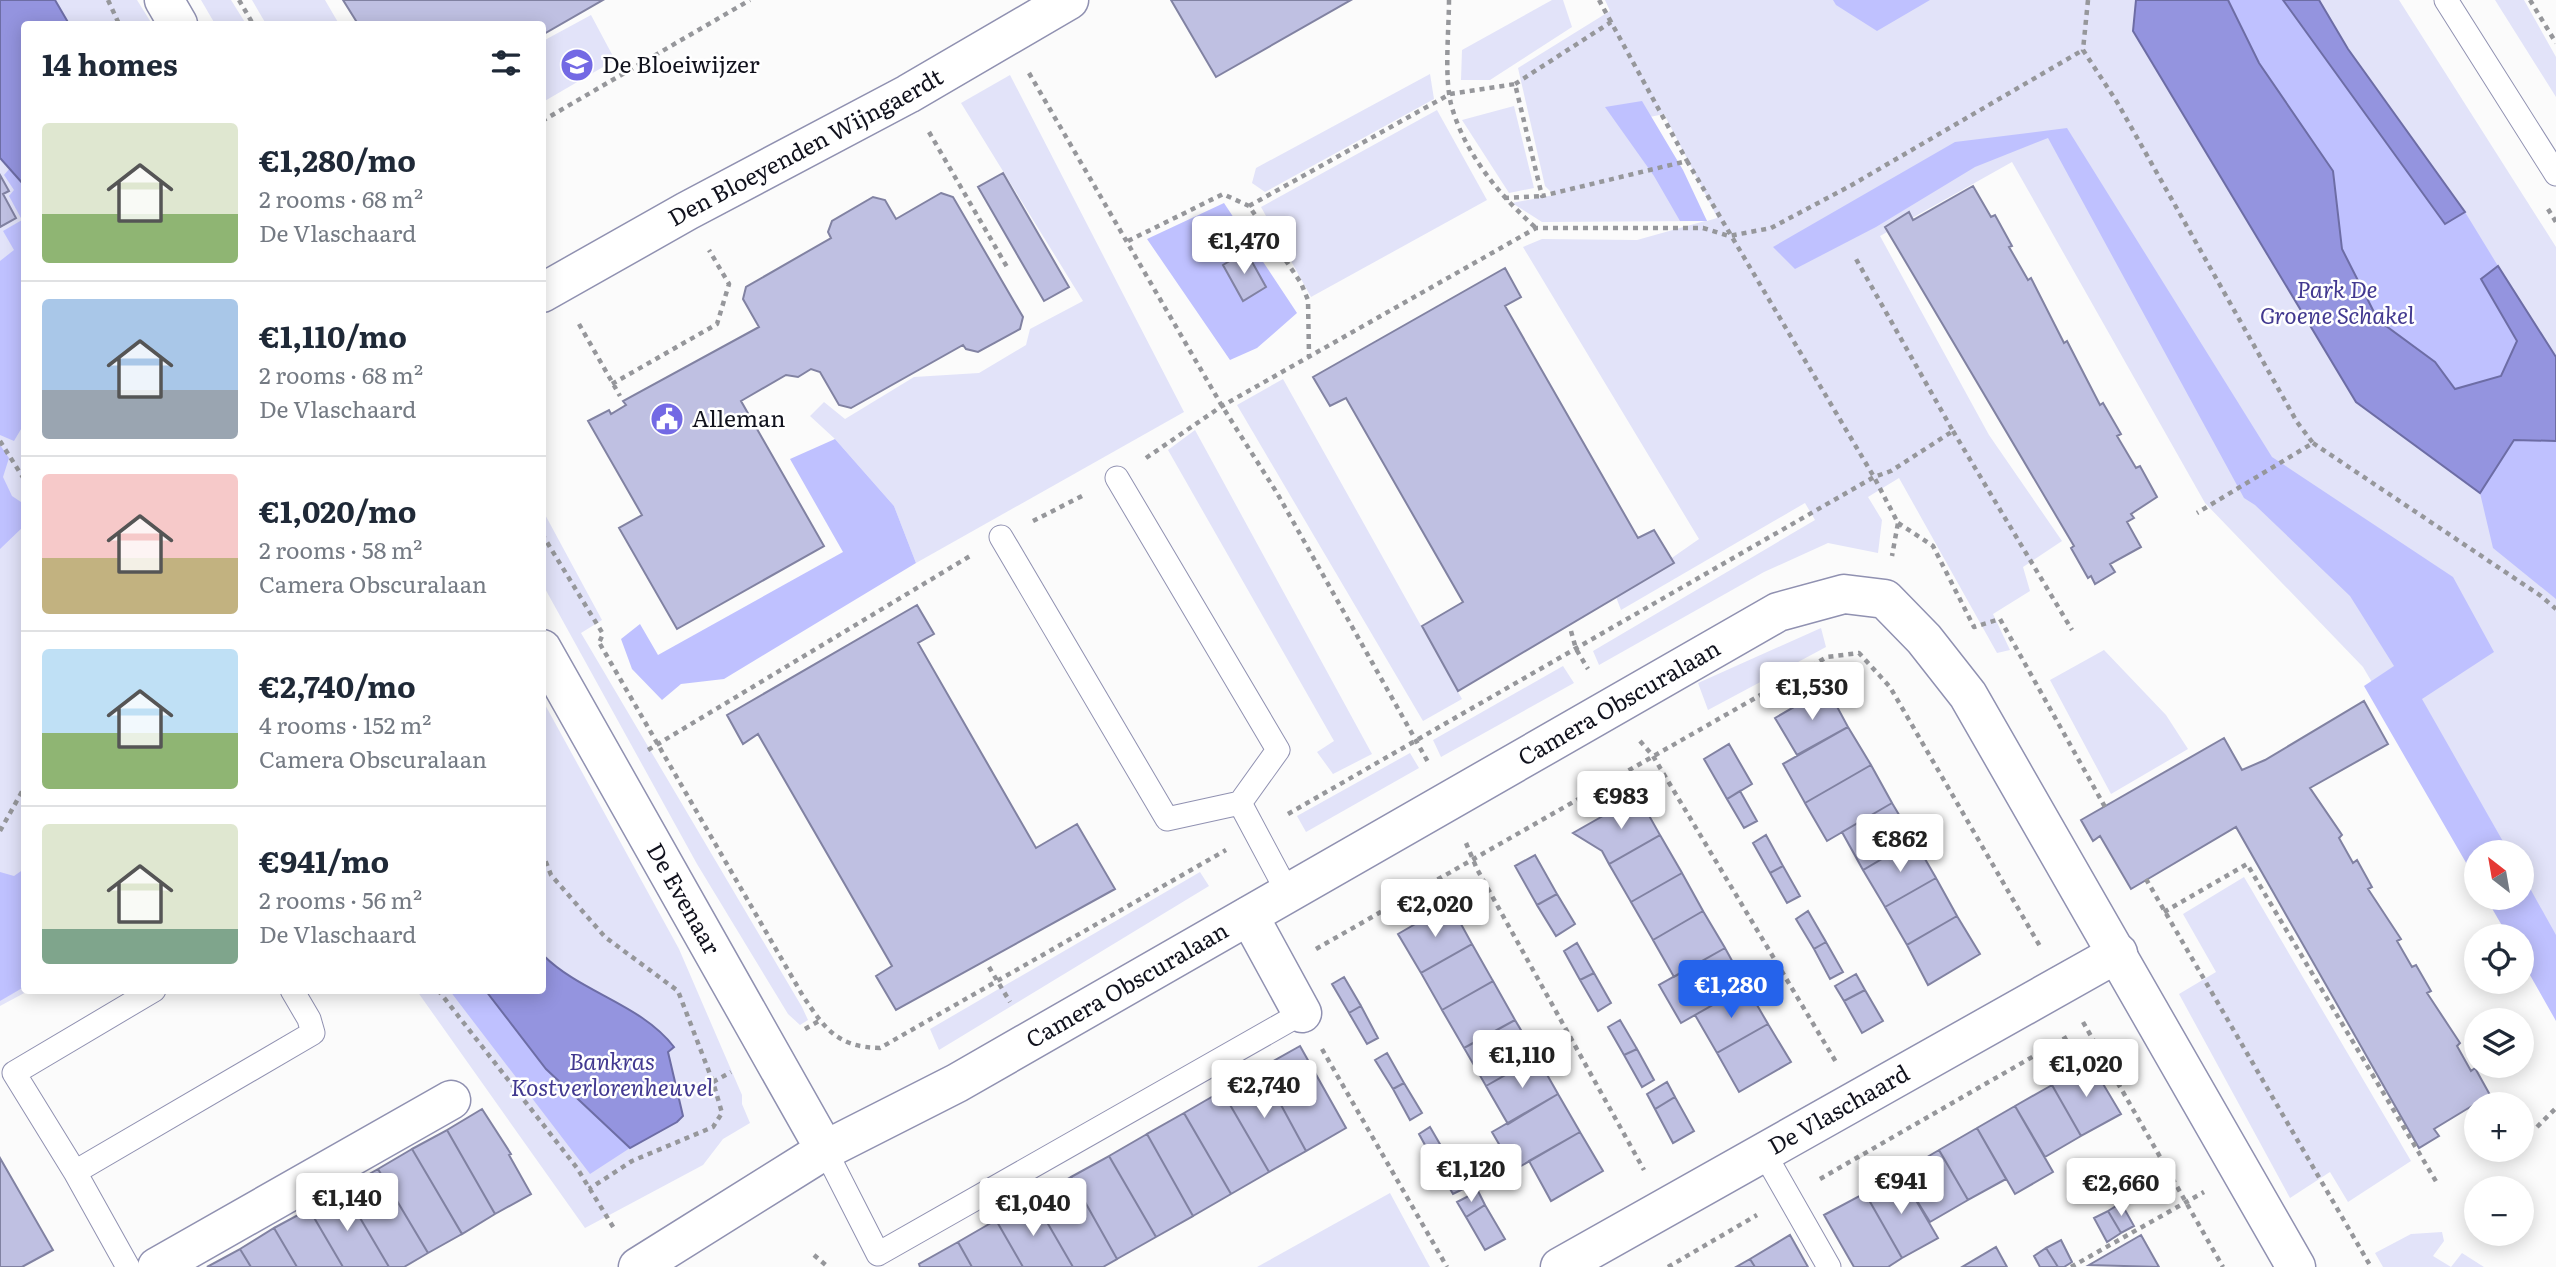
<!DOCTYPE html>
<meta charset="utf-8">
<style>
:root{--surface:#fff;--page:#f2f2f3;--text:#1f2937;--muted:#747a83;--line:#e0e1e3;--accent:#2563eb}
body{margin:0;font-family:Literata,serif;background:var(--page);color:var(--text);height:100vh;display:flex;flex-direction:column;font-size:26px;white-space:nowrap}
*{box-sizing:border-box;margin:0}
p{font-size:23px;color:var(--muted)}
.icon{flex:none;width:38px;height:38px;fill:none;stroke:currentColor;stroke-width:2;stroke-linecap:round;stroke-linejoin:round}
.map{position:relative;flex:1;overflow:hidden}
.details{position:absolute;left:21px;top:21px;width:525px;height:973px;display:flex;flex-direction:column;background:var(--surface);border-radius:7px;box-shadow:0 4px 18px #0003}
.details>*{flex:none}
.needle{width:46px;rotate:329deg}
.fabs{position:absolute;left:2464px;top:840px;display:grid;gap:14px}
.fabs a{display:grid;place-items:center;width:70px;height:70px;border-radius:50%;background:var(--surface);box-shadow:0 4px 18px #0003;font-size:35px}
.price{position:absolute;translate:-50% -60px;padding:0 16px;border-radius:7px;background:#fff;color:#222;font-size:23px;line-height:46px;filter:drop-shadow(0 2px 4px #0008)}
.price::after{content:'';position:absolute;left:50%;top:42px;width:21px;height:16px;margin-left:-10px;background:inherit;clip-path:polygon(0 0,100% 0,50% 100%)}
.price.current{background:var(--accent);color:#fff}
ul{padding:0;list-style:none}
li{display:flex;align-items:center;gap:21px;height:175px;padding:0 21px}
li+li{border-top:2px solid var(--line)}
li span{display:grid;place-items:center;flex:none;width:196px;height:140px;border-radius:7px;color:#555}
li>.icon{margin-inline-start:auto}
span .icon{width:84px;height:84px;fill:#fffc;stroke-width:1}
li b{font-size:30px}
h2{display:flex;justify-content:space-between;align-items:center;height:84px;padding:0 21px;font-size:30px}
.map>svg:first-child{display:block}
</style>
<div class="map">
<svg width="2556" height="1267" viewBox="0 0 2556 1267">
<rect width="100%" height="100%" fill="#fbfbfb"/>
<path fill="#e2e3f9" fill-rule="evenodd" d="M0 0H137L152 24H24V990L28 991 0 1006Z
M201 0H231L246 24H215Z
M252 0H325L339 24H266Z
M1552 0H1563L1572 27 1490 80H1461L1462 50Z
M1605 0H2399L2556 247V996L2522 936V852H2476V860L2363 667 2205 503 2012 162 1880 236 1989 435 2062 541 2023 567 2030 591 1993 614 2010 650 1997 653 1899 478 1868 497 1882 520 1878 553 1828 543 1764 572 1599 665 1593 651 1815 520 1805 503 1621 610 1616 597 1699 539 1523 247 1542 239 1637 240 1705 221 1542 222 1512 203 1554 195 1545 186 1518 68 1610 11ZM1664 114 1717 217V218L1707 221 1645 118Z
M2495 0H2524L2556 57V97Z
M591 15 615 60 543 102V41Z
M1430 74 1434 99 1265 192 1252 183 1256 168Z
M1010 75 1184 412 916 563 894 506 835 439 810 416 824 402 845 419 914 377 979 373 1026 345 1030 329 1083 301 961 103Z
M1514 106 1534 188 1509 193 1462 120Z
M1437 110 1487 200 1311 297 1261 207Z
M1283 379 1462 699 1423 721 1237 405Z
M1195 430 1372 754 1333 774 1317 752 1334 741 1168 450Z
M542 509 602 620 581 633 802 1007 808 1020 800 1025 788 1014 697 864 543 585Z
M1821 628 1826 647 1708 710 1698 683Z
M2104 650 2166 715 2188 749 2111 794 2050 680Z
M1563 666 1574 683 1441 757 1433 740Z
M543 701 679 949 742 1095V1104L750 1123 723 1139 703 1165 585 1228 417 991 542 990Z
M1410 753 1419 768 1306 832 1297 816Z
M1200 872 1209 886 939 1050 930 1029Z
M2244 877 2411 1161 2348 1202 2330 1172 2290 1198 2179 994 2216 972 2183 914Z
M1390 1193 1430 1267H1257Z
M2442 1232 2444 1241 2433 1256 2451 1267 2462 1253 2484 1267H2383L2375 1253 2411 1234Z"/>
<path fill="#bfc1ff" d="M1833 0H1930L1877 31 1836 5Z
M2228 0H2283L2445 224 2465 212 2498 266 2481 279 2517 341 2501 376 2455 389 2435 362 2379 321 2342 249 2333 171 2259 63Z
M1642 101 1683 170 1707 221H1680L1654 176 1605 107Z
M2067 128 2272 457 2453 577 2494 652 2422 699 2509 852H2476V880L2364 686 2394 666 2350 596 2255 505 2244 498 2048 138 1975 167 1876 227 1795 269 1773 247 1955 142Z
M10 168 24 185V424L14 441 0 435V261L14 250 3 231 22 220 9 196 14 190 4 175Z
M1224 203 1297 313 1257 348 1230 360 1147 239Z
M835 439 894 506 916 563 724 679 681 684 662 700 632 669 621 639 640 624 658 655 843 552 790 459Z
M2514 440 2556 441V599L2493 548 2480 493Z
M0 445 9 458 3 477 12 496 24 504V526L0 549Z
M24 869V987L0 1001V872L14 876Z
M2522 874 2556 935V1021L2522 961V936H2508L2486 898H2522Z
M450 991H486L546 1069 630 1148 590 1174Z"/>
<path fill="#9494df" stroke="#6d6da5" stroke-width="2" d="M0 0H55L69 24H24V185L0 158Z
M2136 0H2228L2259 63 2333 171 2342 249 2378 320 2435 362 2455 389 2501 376 2517 341 2481 279 2498 266 2556 357V441L2514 440 2480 493 2356 402 2133 31Z
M2283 0H2319L2348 49 2465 212 2445 224Z
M543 955C581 993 641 1004 674 1047L668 1052 683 1116 677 1122 630 1148 546 1069 486 991 542 990Z"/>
<path fill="#bfc0e2" stroke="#8182a2" stroke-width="2" d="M343 0H603L542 35V24H358Z
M1171 0H1351L1216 77Z
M1003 173 1069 287 1044 301 978 187Z
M0 175 9 191 3 194 16 218 0 227Z
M1973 186 1991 217 1995 215 2012 246 2009 247 2028 280 2031 278 2064 343 2067 341 2100 405 2103 403 2121 434 2117 436 2136 468 2140 466 2157 497 2131 514 2134 518 2127 522 2141 547 2110 564 2115 572 2095 584 2091 576 2088 578 2071 548 2074 546 1885 227 1909 212 1913 220Z
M941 193 953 197 1023 317 1020 329 978 352 966 349 963 345 851 408 839 405 820 372 811 369 798 377 786 375 741 401 824 546 677 629 619 528 642 515 588 421 609 410 611 414 626 405 623 401 759 327 743 299 746 287 831 238 828 232 832 221 873 197 885 200 896 219Z
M1246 251 1266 287 1243 301 1223 265Z
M1505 268 1521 297 1505 306 1638 538 1654 530 1674 563 1458 691 1422 626 1463 602 1346 398 1330 406 1313 377Z
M917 605 934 634 918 643 1036 848 1077 824 1115 889 896 1010 876 976 892 966 758 734 743 744 727 715Z
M1827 688 1848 727 1797 755 1775 718Z
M2364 701 2388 744 2310 788 2342 835 2339 838 2353 863 2357 860 2372 887 2368 889 2401 939 2397 941 2412 967 2416 965 2431 991 2427 993 2460 1043 2457 1046 2471 1071 2475 1068 2490 1095 2434 1129 2439 1136 2419 1148 2236 827 2131 889 2100 836 2093 841 2081 820 2224 738 2242 770 2265 760Z
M1848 727 1871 765 1805 803 1783 764Z
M1729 744 1752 784 1727 799 1704 759Z
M1871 765 1892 803 1827 841 1805 803Z
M1740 791 1757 821 1744 828 1727 799Z
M1638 796 1660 835 1609 864 1602 851 1573 833Z
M1892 803 1914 840 1863 870 1842 832Z
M1660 835 1682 873 1631 902 1609 864Z
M1766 835 1783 866 1770 873 1753 843Z
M1914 840 1936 878 1885 907 1863 870Z
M1535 855 1557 894 1537 905 1515 866Z
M1783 866 1800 896 1787 903 1770 873Z
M1682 873 1703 911 1653 940 1631 902Z
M1936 878 1957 916 1907 945 1885 907Z
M1557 894 1575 924 1556 936 1537 905Z
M1450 904 1472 944 1421 973 1398 934Z
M1703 911 1725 948 1674 977 1653 940Z
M1808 911 1826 942 1814 949 1796 919Z
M1957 916 1980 954 1928 985 1907 945Z
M1826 942 1843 972 1830 979 1814 949Z
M1577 943 1594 973 1580 980 1564 951Z
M1472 944 1493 981 1442 1010 1421 973Z
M1725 948 1746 986 1681 1023 1659 985Z
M1594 973 1611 1003 1598 1011 1580 980Z
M1856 974 1865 990 1844 1001 1835 986Z
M1344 977 1361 1006 1349 1013 1332 984Z
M1493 981 1515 1020 1464 1048 1442 1010Z
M1746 986 1768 1024 1717 1053 1695 1015Z
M1865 990 1883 1021 1862 1033 1844 1001Z
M1361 1006 1378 1038 1367 1044 1349 1013Z
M1515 1020 1537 1057 1486 1086 1464 1048Z
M1620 1020 1637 1049 1624 1055 1608 1027Z
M1768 1024 1791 1062 1739 1092 1717 1053Z
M1300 1046 1346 1128 1306 1151 1261 1068Z
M1637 1049 1654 1080 1642 1087 1624 1055Z
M1387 1053 1404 1083 1393 1089 1375 1060Z
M1537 1057 1558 1094 1508 1124 1486 1086Z
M2090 1062 2121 1114 2081 1136 2052 1085Z
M1261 1068 1306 1151 1269 1172 1222 1091Z
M1667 1082 1675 1097 1655 1109 1647 1094Z
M1404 1083 1422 1113 1410 1120 1393 1089Z
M2052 1085 2081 1136 2045 1157 2015 1106Z
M1222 1091 1269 1172 1231 1194 1184 1113Z
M1558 1094 1580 1132 1514 1170 1492 1132Z
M1675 1097 1694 1131 1673 1143 1655 1109Z
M2015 1106 2053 1172 2015 1194 1977 1128Z
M482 1109 511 1154 509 1155 531 1194 495 1214 447 1130Z
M1184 1113 1231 1194 1193 1216 1147 1134Z
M1430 1127 1448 1158 1436 1165 1419 1134Z
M1977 1128 2006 1179 1968 1200 1939 1150Z
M447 1130 495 1214 462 1234 412 1149Z
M1580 1132 1603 1171 1551 1201 1529 1161Z
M1147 1134 1193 1216 1156 1237 1109 1156Z
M412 1149 462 1234 428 1253 378 1169Z
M1939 1150 1968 1200 1930 1222 1900 1173Z
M1109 1156 1156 1237 1117 1259 1071 1177Z
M0 1158 53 1250 22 1267H0Z
M1448 1158 1465 1188 1453 1194 1436 1165Z
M378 1169 428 1253 404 1267H389L343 1189Z
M1900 1173 1938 1238 1902 1258 1865 1193Z
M1071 1177 1117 1259 1103 1267H1073L1033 1198Z
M343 1189 389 1267H343L309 1209Z
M1478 1191 1485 1205 1466 1217 1457 1202Z
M1865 1193 1902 1258 1888 1267H1854L1824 1215Z
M1033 1198 1073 1267H1023L996 1220Z
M2121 1203 2134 1226 2121 1233 2108 1211Z
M1485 1205 1505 1239 1485 1250 1466 1217Z
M309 1209 343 1267H297L274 1228Z
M2108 1211 2121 1233 2107 1242 2094 1218Z
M996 1220 1023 1267H972L958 1242Z
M274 1228 297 1267H251L240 1249Z
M1790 1235 1808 1267H1755L1750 1259Z
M2141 1235 2159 1267 2089 1265Z
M2061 1240 2072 1262 2064 1267H2058L2046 1248Z
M958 1242 972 1267H920L919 1264Z
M1996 1247 2007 1267H1962Z
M2046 1248 2058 1267H2040L2034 1256Z
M240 1249 251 1267H207Z
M1750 1259 1755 1267H1736Z"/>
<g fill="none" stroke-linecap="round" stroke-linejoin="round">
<defs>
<path id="lane" d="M2446 0 2556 174
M1117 478 1278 750 1240 803 1288 893
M1001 537 1167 819 1240 803
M825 1150 878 1254 1302 1013
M1764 1153 1829 1267
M75 1172 313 1033 309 1019 292 990
M128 1267 75 1172 14 1073 154 990"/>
<g id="street">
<path d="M164 0 178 24"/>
<path id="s1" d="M542 293 687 211 908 94 1069 0"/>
<path id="s2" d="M542 649 825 1150"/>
<path d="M1249 916 1302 1013"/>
<path d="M157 1267 451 1100"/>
<path id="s3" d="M638 1267 825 1150 957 1083 1778 612 1844 594 1885 599 1924 639 1968 695 2296 1267"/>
<path id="s4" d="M1560 1267 2118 953"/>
</g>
</defs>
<use href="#lane" stroke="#9091b1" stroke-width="25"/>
<use href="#street" stroke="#9091b1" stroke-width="41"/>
<path stroke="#96979b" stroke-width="4.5" stroke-dasharray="5 5" stroke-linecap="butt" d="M108 0 119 24
M239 0 253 24
M1449 0C1449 30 1444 75 1451 104 1464 153 1500 196 1536 228
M1599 0 1611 22
M2088 0 2083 50 2117 102 2297 422 2313 443 2197 513
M2530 0 2556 43
M1029 73 1222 406 1277 493 1428 762
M1515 84 1611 22 1687 161
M542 121 750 0
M929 132 1007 267
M1504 198 1542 196
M1249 206 1450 94 1515 84 1542 196 1687 161 1874 477 1898 523 1892 556
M2548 209 2556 222
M1128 241 1223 194 1249 206 1301 283 1308 300 1309 355
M579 324 620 396
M612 384 717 324 729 284 709 250
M1953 431 2072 630
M0 441 24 479
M2313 443 2541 596 2556 609
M1146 458 1222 406 1536 228H1703L1729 236 1771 228 1850 186 2083 50
M1033 521 1084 495
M1898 523 1933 546 1974 627 2000 619 2105 807
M542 534 603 634 598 645
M1571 631 1576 649 1588 669
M600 644 803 996C825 1029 837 1047 880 1048L1226 850
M1640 741 1653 756 1836 1062
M648 750 970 556
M1288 814 1874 477 1891 471 1953 431 1856 259
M0 831 24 788
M1466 843 1477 869 1644 1170
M542 852 551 875 605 937 678 991 713 1082 722 1113 713 1127 632 1161 589 1189
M2146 879 2371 1267
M2164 912 2247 864 2437 1183
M1316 949 1827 657 1859 653 1890 687 2041 948
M989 967 1010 1002
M438 990 577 1168 615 1230
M2083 1022 2223 1267
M805 1029 819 1021
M1322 1049 1447 1267
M713 1082 731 1072
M2537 1127 2556 1108
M1820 1179 2067 1037
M814 1255 828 1267
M1668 1267 1757 1215
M2071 1267 2204 1192"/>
<use href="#lane" stroke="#fff" stroke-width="23"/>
<use href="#street" stroke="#fff" stroke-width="38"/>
</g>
<defs>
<symbol id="school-disc" viewBox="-11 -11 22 22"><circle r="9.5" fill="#7369e4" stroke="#fff"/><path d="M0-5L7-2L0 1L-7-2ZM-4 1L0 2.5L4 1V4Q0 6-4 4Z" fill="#fff"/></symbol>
<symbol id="civic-disc" viewBox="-11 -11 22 22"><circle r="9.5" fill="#7369e4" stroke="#fff"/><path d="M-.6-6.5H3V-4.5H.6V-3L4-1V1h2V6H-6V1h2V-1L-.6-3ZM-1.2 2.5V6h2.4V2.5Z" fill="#fff"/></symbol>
</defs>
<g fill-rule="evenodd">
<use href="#school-disc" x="558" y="46" width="38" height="38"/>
<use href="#civic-disc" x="648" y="400" width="38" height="38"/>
</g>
<g text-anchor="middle" stroke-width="5" stroke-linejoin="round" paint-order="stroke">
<g font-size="23" fill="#11121d" stroke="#fff" text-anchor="start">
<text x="602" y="73">De Bloeiwijzer</text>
<text x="692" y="427">Alleman</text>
</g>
<g font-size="23" fill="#11121d" stroke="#fff">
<text dy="8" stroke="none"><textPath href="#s1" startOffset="301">Den Bloeyenden Wijngaerdt</textPath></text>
<text dy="8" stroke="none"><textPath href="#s3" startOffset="1132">Camera Obscuralaan</textPath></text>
<text dy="8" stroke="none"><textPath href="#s2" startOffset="287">De Evenaar</textPath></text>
<text dy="8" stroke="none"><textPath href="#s3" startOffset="565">Camera Obscuralaan</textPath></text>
<text dy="8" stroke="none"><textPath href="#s4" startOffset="320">De Vlaschaard</textPath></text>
</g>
<g font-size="23" font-style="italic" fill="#423990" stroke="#fff">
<text x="2337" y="298">Park De<tspan x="2337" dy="26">Groene Schakel</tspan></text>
<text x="612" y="1070">Bankras<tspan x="612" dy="26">Kostverlorenheuvel</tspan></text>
</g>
</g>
</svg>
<div class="fabs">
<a><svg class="needle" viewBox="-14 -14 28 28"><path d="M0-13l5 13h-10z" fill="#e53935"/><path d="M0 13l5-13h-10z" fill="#747a83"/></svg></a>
<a><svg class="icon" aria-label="locate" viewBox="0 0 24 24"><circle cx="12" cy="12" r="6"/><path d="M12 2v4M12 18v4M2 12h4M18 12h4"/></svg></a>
<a><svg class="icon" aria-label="layers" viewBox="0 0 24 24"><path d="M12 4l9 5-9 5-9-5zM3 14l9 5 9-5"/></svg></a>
<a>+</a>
<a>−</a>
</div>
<b class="price" style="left:1244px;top:276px">€1,470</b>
<b class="price" style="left:1812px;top:722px">€1,530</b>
<b class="price" style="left:1621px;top:831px">€983</b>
<b class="price" style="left:1900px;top:874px">€862</b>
<b class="price" style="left:1435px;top:939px">€2,020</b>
<b class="price current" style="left:1731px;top:1020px">€1,280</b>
<b class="price" style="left:1522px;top:1090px">€1,110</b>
<b class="price" style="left:2086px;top:1099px">€1,020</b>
<b class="price" style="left:1264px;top:1120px">€2,740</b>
<b class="price" style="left:1471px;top:1204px">€1,120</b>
<b class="price" style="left:1901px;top:1216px">€941</b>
<b class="price" style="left:2121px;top:1218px">€2,660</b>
<b class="price" style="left:347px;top:1233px">€1,140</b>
<b class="price" style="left:1033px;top:1238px">€1,040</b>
<section class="details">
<h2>14 homes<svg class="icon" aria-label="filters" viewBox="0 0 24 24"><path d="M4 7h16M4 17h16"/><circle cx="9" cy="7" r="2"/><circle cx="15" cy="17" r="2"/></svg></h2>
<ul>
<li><span style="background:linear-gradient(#dfe7d0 65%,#8fb573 0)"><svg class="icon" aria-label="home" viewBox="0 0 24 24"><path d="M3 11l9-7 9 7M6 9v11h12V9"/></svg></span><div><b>€1,280/mo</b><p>2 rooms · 68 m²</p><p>De Vlaschaard</p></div></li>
<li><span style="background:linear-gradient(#a9c7e8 65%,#9aa5b1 0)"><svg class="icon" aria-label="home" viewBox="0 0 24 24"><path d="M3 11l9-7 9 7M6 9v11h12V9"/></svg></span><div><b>€1,110/mo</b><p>2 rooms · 68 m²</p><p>De Vlaschaard</p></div></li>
<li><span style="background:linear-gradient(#f6c9c9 60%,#c2b280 0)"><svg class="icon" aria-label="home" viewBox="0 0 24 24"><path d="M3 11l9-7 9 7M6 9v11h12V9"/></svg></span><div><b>€1,020/mo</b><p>2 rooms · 58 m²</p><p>Camera Obscuralaan</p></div></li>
<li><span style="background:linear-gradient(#bfe0f5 60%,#8fb573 0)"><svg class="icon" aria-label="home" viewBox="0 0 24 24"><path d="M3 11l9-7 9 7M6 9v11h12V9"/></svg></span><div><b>€2,740/mo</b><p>4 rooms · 152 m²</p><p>Camera Obscuralaan</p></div></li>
<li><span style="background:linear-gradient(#dfe7d0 75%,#7fa58c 0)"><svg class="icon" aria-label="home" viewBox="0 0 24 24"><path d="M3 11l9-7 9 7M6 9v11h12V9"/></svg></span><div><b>€941/mo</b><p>2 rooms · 56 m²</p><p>De Vlaschaard</p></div></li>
</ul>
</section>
</div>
